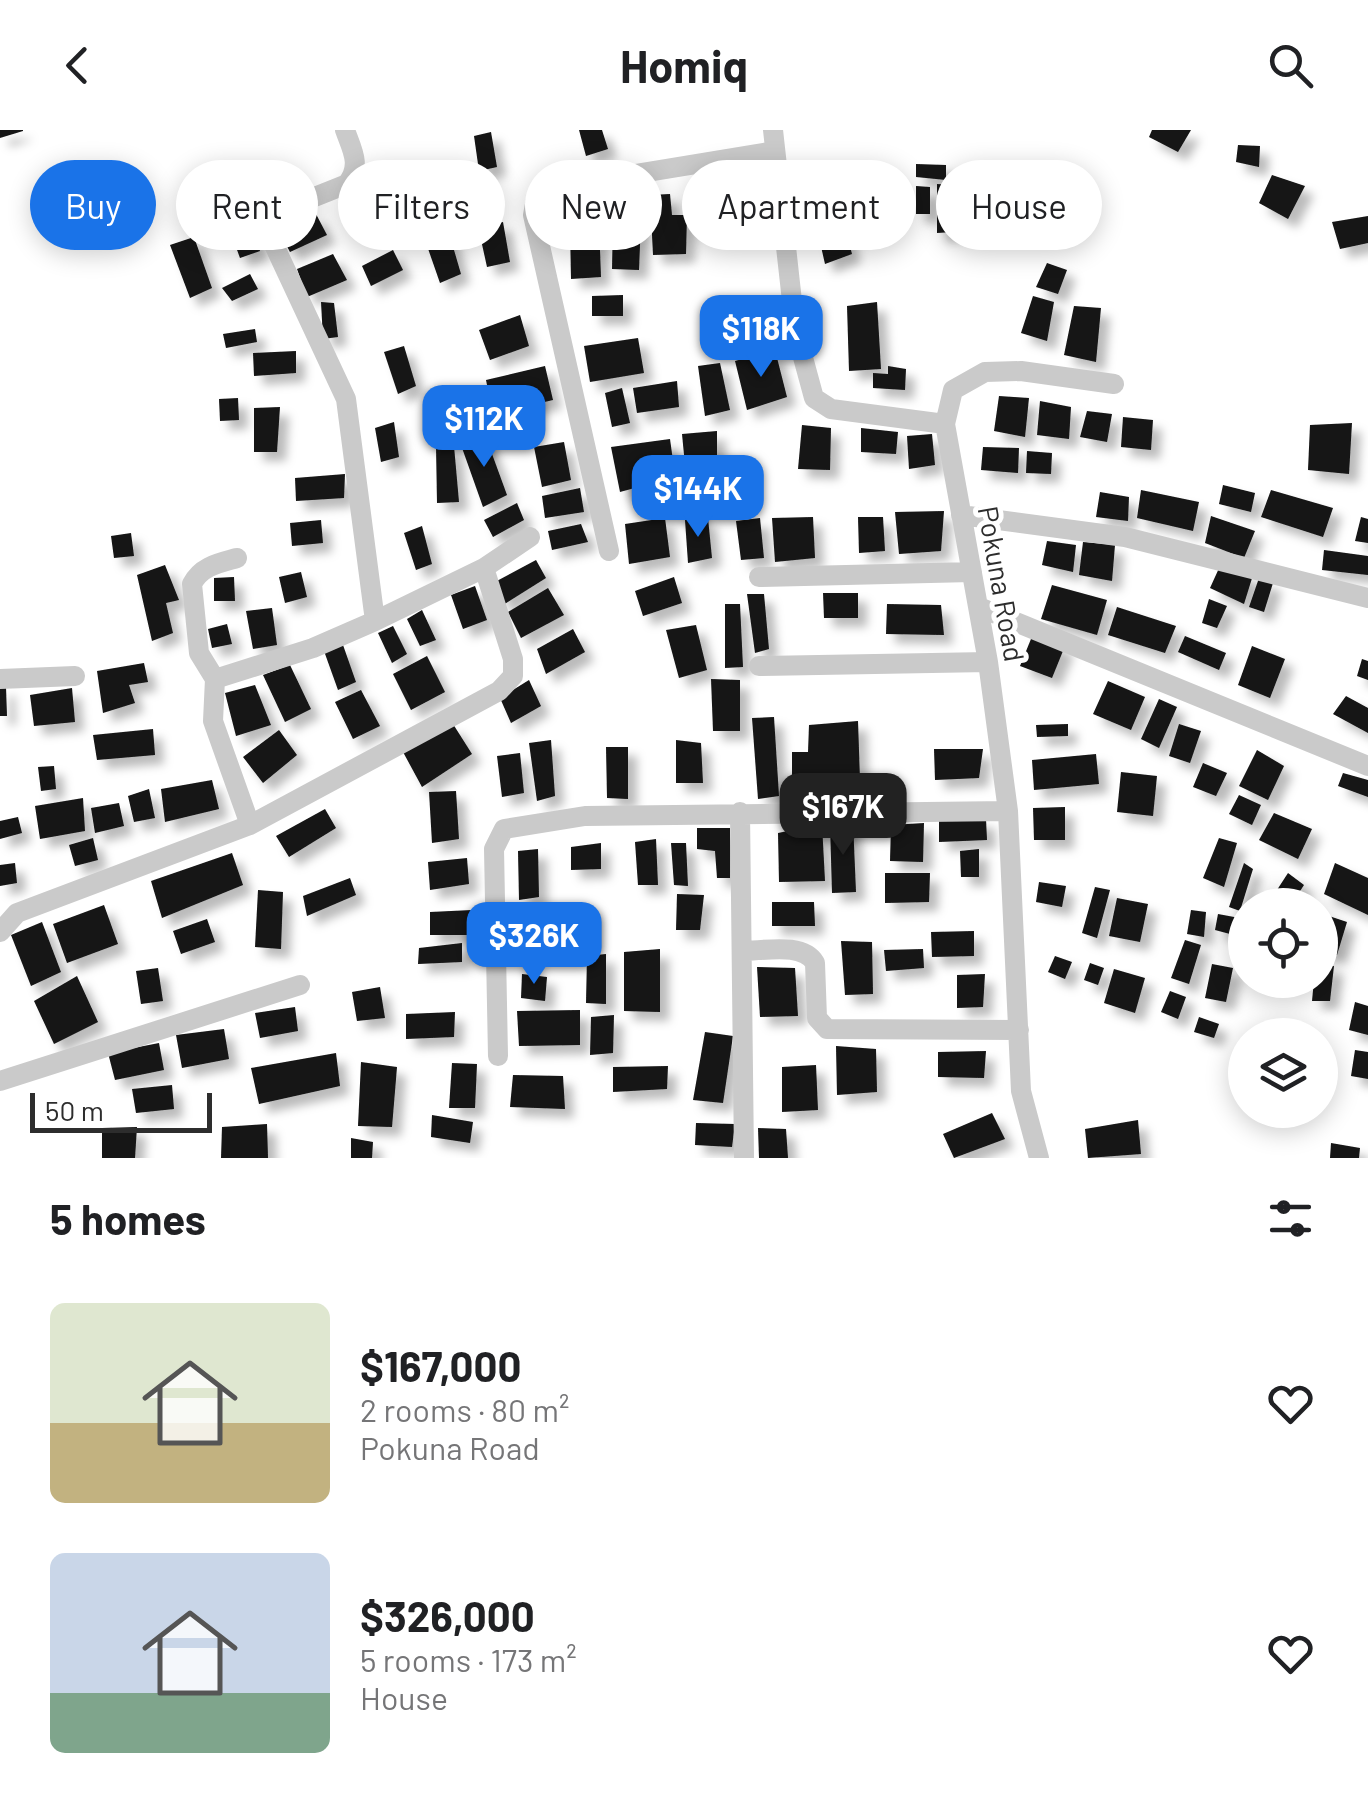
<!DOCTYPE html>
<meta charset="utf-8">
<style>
:root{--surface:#fff;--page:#f6f6f6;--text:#202124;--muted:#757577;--accent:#1a73e8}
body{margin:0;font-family:Barlow,sans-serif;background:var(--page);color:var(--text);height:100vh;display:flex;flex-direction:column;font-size:38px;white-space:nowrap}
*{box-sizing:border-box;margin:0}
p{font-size:32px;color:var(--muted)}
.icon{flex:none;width:55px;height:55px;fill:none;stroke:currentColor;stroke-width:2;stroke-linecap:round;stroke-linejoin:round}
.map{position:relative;height:1028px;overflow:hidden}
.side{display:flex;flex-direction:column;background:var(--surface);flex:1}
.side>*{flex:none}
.top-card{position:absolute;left:30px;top:30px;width:1310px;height:90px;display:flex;gap:20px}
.fabs{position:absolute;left:1228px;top:758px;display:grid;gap:20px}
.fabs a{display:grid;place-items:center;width:110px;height:110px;border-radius:50%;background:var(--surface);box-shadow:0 5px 25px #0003;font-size:50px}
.scale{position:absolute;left:30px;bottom:25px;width:182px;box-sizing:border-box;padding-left:10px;border:5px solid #2d2d2d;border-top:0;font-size:28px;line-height:35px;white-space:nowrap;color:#2d2d2d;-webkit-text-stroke:8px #fff;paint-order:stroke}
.price{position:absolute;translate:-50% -85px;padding:0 22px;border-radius:20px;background:var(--accent);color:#fff;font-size:32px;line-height:65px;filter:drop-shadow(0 2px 5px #0008)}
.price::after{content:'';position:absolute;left:50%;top:60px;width:30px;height:22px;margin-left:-15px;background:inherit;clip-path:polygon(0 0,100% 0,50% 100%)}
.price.on{background:#222;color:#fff}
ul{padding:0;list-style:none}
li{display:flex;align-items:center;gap:30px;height:250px;padding:0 50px}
li span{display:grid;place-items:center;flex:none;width:280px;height:200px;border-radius:15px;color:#555}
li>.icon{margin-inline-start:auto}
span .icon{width:120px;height:120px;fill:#fffc;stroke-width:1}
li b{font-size:42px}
h2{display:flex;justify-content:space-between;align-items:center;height:120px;padding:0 50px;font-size:42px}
.chip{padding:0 35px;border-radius:45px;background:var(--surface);box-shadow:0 5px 25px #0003;font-size:35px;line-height:90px}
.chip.on{background:var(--accent);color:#fff}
header{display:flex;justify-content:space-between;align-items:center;height:130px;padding:0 50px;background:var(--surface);font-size:45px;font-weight:700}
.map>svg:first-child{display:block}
</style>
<header><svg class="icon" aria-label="back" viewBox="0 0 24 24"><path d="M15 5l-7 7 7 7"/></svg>Homiq<svg class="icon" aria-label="search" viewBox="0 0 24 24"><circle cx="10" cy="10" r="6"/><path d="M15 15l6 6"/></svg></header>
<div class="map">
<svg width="1368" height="1028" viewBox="0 0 1368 1028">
<defs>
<filter id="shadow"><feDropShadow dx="9" dy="9" stdDeviation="5" flood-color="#0004"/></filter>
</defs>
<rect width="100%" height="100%" fill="#fff"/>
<path fill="#141414" filter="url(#shadow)" d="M0 0H23V1L0 8Z
M579 0H602L608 19 586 26Z
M1152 0H1191L1178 22 1149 7Z
M491 2 497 37 479 41 474 6Z
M1238 15 1260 16 1259 37 1236 32Z
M916 34 946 35V50L916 47Z
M698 42H746L745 82 692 79Z
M1272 45 1305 56 1288 89 1259 73Z
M937 54 952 55 953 102 937 103Z
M916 56 930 57V84H916Z
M670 64 672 85H687L686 124 653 125 650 65Z
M442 79 461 144 440 153 417 87Z
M841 82 852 124 825 134 815 90Z
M316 84 327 105 290 122 279 101Z
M1368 86V113L1340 119 1332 92Z
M251 90 260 121 240 128 229 98Z
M613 90H641L639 140 612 139Z
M503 92 510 132 487 137 478 96Z
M599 93 601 147 571 149 570 99Z
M194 107 212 158 190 168 170 115Z
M393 120 403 140 371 156 362 136Z
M333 124 347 150 307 167 297 139Z
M1047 133 1067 140 1058 164 1036 157Z
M250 144 258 159 232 171 222 158Z
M623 165V186H592V166Z
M1033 166 1054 172 1047 211 1021 203Z
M321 172 334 173 338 207 323 209Z
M877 172 881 239 849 241 847 176Z
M1074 176 1101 178 1096 232 1064 225Z
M520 185 529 216 490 230 479 200Z
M255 199 257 212 226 218 223 204Z
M638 208 644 243 590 252 584 216Z
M404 216 416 256 398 264 384 222Z
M775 220 787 267 747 280 735 231Z
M296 221V243L254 246 253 223Z
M720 233 730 280 705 286 698 236Z
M545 236 553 270 493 284 486 250Z
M888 236 906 239 905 260 873 258V243L888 244Z
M677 251 679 277 637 283 633 258Z
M622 258 630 293 612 297 605 263Z
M463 262 477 295 461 300 449 266Z
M999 266 1029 268 1025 307 994 301Z
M238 268 239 290 220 291 219 269Z
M1040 271 1071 277 1069 309 1037 305Z
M280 277 277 322H254V278Z
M1087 281 1112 284 1107 312 1080 307Z
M1123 287 1153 290 1151 320 1121 317Z
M394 292 399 327 381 332 375 298Z
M1352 293 1349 344 1308 340 1310 295Z
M802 295 831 298 830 340 798 339Z
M861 298 898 302 896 324 861 322Z
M717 301V332L685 335 682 304Z
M484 302 507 365 483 377 461 315Z
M932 304 935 335 909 339 907 306Z
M670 309 678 367 646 372 642 356 620 362 611 317Z
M564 312 571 350 542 357 534 317Z
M436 316H454L459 372 437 373Z
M983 317 1019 318 1018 343 981 340Z
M1027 321 1052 323 1051 344 1026 343Z
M345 344 344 368 296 371 295 348Z
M1223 355 1255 363 1251 382 1219 374Z
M580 358 584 382 545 388 542 366Z
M1141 360 1199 372 1193 401 1137 388Z
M1271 360 1333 378 1323 407 1261 387Z
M1100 362 1129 367 1128 391 1096 387Z
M517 373 524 390 493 407 484 390Z
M944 381 941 421 899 424 895 382Z
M1211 386 1255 401 1244 428 1205 413Z
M813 387 815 428 775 432 772 388Z
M858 387H883L885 421 859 423Z
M1361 387 1368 389V413L1355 411Z
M665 388 670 427 629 434 625 394Z
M708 388 712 428 688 433 685 390Z
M760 388 764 428 741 430 736 391Z
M321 390 323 413 292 416 290 393Z
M581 394 588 412 552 420 548 401Z
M422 396 432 434 416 440 404 403Z
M131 403 134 426 114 428 111 406Z
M1047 411 1076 415 1073 442 1042 435Z
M1083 412 1115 415 1112 451 1079 445Z
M1324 420 1368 426V445L1322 440Z
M536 430 546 448 503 475 493 453Z
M165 435 179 470 166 473 173 503 152 511 137 445Z
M1220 436 1253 445 1244 474 1210 458Z
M301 442 307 467 285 473 279 447Z
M234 447 235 471H214V448Z
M674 447 682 473 643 486 635 461Z
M1259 448 1273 453 1264 482 1249 477Z
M1052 455 1107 470 1097 505 1041 489Z
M475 456 487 490 463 499 451 465Z
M548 458 564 485 521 508 508 482Z
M823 463H858V488H824Z
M747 464H764L769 519 755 523Z
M1209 469 1227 476 1217 498 1202 493Z
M725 474H740L743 537 725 538Z
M887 474 941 475 944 505 886 504Z
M1117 477 1176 496 1165 523 1108 505Z
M272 478 277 515 253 519 246 481Z
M422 480 436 510 420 516 407 489Z
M227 494 232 514 212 518 208 499Z
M696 495 707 540 679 548 666 500Z
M393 496 407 524 392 533 378 503Z
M573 499 585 522 546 544 537 519Z
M1033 504 1065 516 1052 548 1020 536Z
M1185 506 1226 523 1219 540 1178 522Z
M343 515 356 552 338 560 324 521Z
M1252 516 1285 529 1270 568 1238 555Z
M427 526 445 562 411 580 393 544Z
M1362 529 1368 531V550L1357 546Z
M144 533 148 552 129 555 135 573 103 583 97 541Z
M290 535 311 579 285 592 263 545Z
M711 549 740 550V601H713Z
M529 550 541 576 511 593 500 568Z
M1108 551 1145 567 1131 600 1093 584Z
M255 555 271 595 236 606 225 563Z
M6 557 7 586H0V558Z
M72 558 75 592 34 596 30 565Z
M361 560 380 596 353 609 335 572Z
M1346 566 1368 578V603L1333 584Z
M1159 569 1177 577 1159 618 1141 609Z
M774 587 779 666 758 669 752 588Z
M858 591 860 650 792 653V622H808L809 595Z
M453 594 472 624 422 657 403 622Z
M1068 594V606L1037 607 1036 595Z
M1179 594 1201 601 1190 633 1169 626Z
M153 599 155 625 97 630 93 605Z
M279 600 297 625 263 653 243 627Z
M551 610 555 666 537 671 529 613Z
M676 610 701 613 703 653H676Z
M606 617H628V669L607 668Z
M934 619H983L979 648 935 650Z
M1257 620 1284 636 1268 670 1239 656Z
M520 623 524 663 502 667 497 626Z
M1096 624 1099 654 1034 660 1032 630Z
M1203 633 1227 643 1216 666 1193 657Z
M54 636 56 659 41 661 38 637Z
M1121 642 1157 646 1153 686 1117 682Z
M1343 643 1368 650V667L1338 656Z
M212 650 219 679 165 692 161 659Z
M149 659 155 688 134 692 128 666Z
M456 661 459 709 432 713 429 662Z
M1239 665 1261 675 1252 695 1229 684Z
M83 668 85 701 40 709 35 676Z
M119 673 124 696 95 703 91 678Z
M1065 677V710H1034L1033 678Z
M325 679 336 698 289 727 276 706Z
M1274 683 1312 699 1298 729 1259 710Z
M18 687 22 703 0 709V691Z
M986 689 987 710 939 712V690Z
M853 692 856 762 832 763 830 694Z
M924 693 923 732 890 731 891 695Z
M822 694 825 751 779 752 778 703Z
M697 698H730V748H717L715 721 697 719Z
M93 708 98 730 75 736 69 715Z
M1219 708 1237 713 1224 757 1203 748Z
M656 709 658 755H638L635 712Z
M601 713V739L571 740V717Z
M671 713H686L688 756 674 755Z
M538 719 539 767 519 770 518 721Z
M979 719V747H961L960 721Z
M232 723 243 755 162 788 151 751Z
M467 728 469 754 430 760 428 732Z
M15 733 17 753 0 756V735Z
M1244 733 1253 739 1240 781 1229 777Z
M1335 733 1368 748V785L1324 764Z
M885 743H930L929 772 885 773Z
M1288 743 1304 755 1291 775 1275 763Z
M350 748 356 765 307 786 303 766Z
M1039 752 1066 756 1062 777 1036 772Z
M1095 757 1110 760 1097 808 1082 803Z
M258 760 283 762 281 819 255 817Z
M677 764 704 765 700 800H676Z
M1117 768 1148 774 1140 812 1109 806Z
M772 772H814L815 796H772Z
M551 774 593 776V816L569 814 570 791H551Z
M104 775 118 814 67 833 53 794Z
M472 780 470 805H430V782Z
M1191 780 1206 782 1204 807 1187 804Z
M1320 783 1347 792 1337 825 1320 820Z
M1218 784 1245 789V808L1215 800Z
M207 789 215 812 181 824 173 801Z
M42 792 61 842 31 856 11 805Z
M974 801V826L932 827 931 802Z
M1185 810 1201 815 1189 854 1171 848Z
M841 811 872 812 873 864 845 865Z
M462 813V832L418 834 419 818Z
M660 819V882L624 881V822Z
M923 819 924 838 886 841 884 820Z
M606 824V874L586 873 587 826Z
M1055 826 1072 832 1065 849 1048 842Z
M1090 833 1104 838 1098 855 1084 850Z
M1212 834 1233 838 1226 872 1205 868Z
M1320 835 1334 836 1330 871H1312L1314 850H1320Z
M757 837 795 838 798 886 760 887Z
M158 838 163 871 141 874 136 841Z
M1114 839 1145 848 1135 883 1104 873Z
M522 844 547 847 545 871 521 868Z
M985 844 983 877 957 878V845Z
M77 846 98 892 54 914 34 871Z
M380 857 385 888 357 891 352 862Z
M1170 861 1186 867 1178 889 1161 882Z
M1355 872 1368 876V905L1349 900Z
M295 877 298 901 260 908 255 883Z
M580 880V915L519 916 517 881Z
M455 882 454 907 406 909V884Z
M614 885 613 923 590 925 591 887Z
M1199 887 1219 894 1214 908 1194 902Z
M224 899 229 929 182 938 176 905Z
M705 902 733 906 723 973 693 970Z
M159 913 164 940 115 950 108 923Z
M836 916 876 919 877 962 837 965Z
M1355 920 1368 922V949L1351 946Z
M986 921 984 948 938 947V922Z
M336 923 340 956 259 974 251 938Z
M361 932 397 937 392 997 358 996Z
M452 933 477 934 475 978H449Z
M816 935 818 980 782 982V937Z
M668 936 667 959 613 962V937Z
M513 945 563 946 565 979 510 977Z
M172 955 174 979 136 983 132 959Z
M992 983 1005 1009 954 1028 943 1004Z
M432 985 473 992 470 1013 431 1007Z
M1138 990 1141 1024 1088 1028 1085 999Z
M696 993 735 994 732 1017 695 1015Z
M267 994 268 1028H221L222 997Z
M137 997 135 1028H102V998Z
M758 998 786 999 788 1028H759Z
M351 1008 373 1012 372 1028H351Z
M1331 1013 1360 1018 1359 1028H1330Z"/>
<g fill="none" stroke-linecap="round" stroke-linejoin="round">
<path stroke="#cacaca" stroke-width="20" d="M345 0C352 20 362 35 347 54L272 84 267 100 346 269 375 491 484 438 530 407
M773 0 795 198 814 268 831 279 945 294 988 532 1008 681 1021 961 1039 1028
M945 294 953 260 985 242 1021 241 1114 254
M961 385 1125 407 1368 468
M609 421 533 85 536 69 544 59 775 21
M759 447 972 442
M979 477 1368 636
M759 536 988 532
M0 549 75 546
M215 549 199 523 192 454C201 436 219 433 237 428
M740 682 744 1028
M250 695 213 591 215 549 313 518 375 491
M0 802 17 783 250 695 499 561 513 546V529L484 438
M742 821C764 821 803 812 815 833L817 888 827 899 1019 900
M498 926 494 719 504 699 585 686 1008 681
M0 951 300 855"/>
</g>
<g text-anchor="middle" stroke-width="10" stroke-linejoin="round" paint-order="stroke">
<g font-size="28" fill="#2d2d2d" stroke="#fff">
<text transform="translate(1001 454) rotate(80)" y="10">Pokuna Road</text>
</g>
</g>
</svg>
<div class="fabs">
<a><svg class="icon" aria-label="locate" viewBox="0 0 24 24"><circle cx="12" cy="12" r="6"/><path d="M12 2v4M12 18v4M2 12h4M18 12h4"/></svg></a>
<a><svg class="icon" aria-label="layers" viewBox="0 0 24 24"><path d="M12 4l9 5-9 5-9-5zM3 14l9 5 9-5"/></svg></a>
</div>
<div class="scale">50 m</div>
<b class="price" style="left:761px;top:250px">$118K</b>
<b class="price" style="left:484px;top:340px">$112K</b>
<b class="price" style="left:698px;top:410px">$144K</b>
<b class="price on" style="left:843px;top:728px">$167K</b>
<b class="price" style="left:534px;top:857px">$326K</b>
<div class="top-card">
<a class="chip on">Buy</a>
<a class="chip">Rent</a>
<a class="chip">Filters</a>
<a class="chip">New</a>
<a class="chip">Apartment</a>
<a class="chip">House</a>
</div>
</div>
<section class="side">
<h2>5 homes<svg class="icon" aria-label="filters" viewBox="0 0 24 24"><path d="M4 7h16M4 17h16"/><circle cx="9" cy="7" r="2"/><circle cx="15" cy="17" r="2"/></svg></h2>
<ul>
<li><span style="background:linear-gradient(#dfe7d0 60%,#c2b280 0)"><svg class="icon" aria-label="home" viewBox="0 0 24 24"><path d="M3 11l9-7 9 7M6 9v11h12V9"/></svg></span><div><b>$167,000</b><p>2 rooms · 80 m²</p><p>Pokuna Road</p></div><svg class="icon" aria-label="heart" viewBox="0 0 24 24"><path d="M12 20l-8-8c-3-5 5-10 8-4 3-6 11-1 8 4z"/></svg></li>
<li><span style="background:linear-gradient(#c9d6e8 70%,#7fa58c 0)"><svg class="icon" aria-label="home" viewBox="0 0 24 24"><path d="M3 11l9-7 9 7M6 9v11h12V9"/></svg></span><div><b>$326,000</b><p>5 rooms · 173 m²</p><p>House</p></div><svg class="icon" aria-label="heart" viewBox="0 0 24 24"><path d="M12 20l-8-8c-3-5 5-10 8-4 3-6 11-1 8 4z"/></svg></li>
</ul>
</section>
